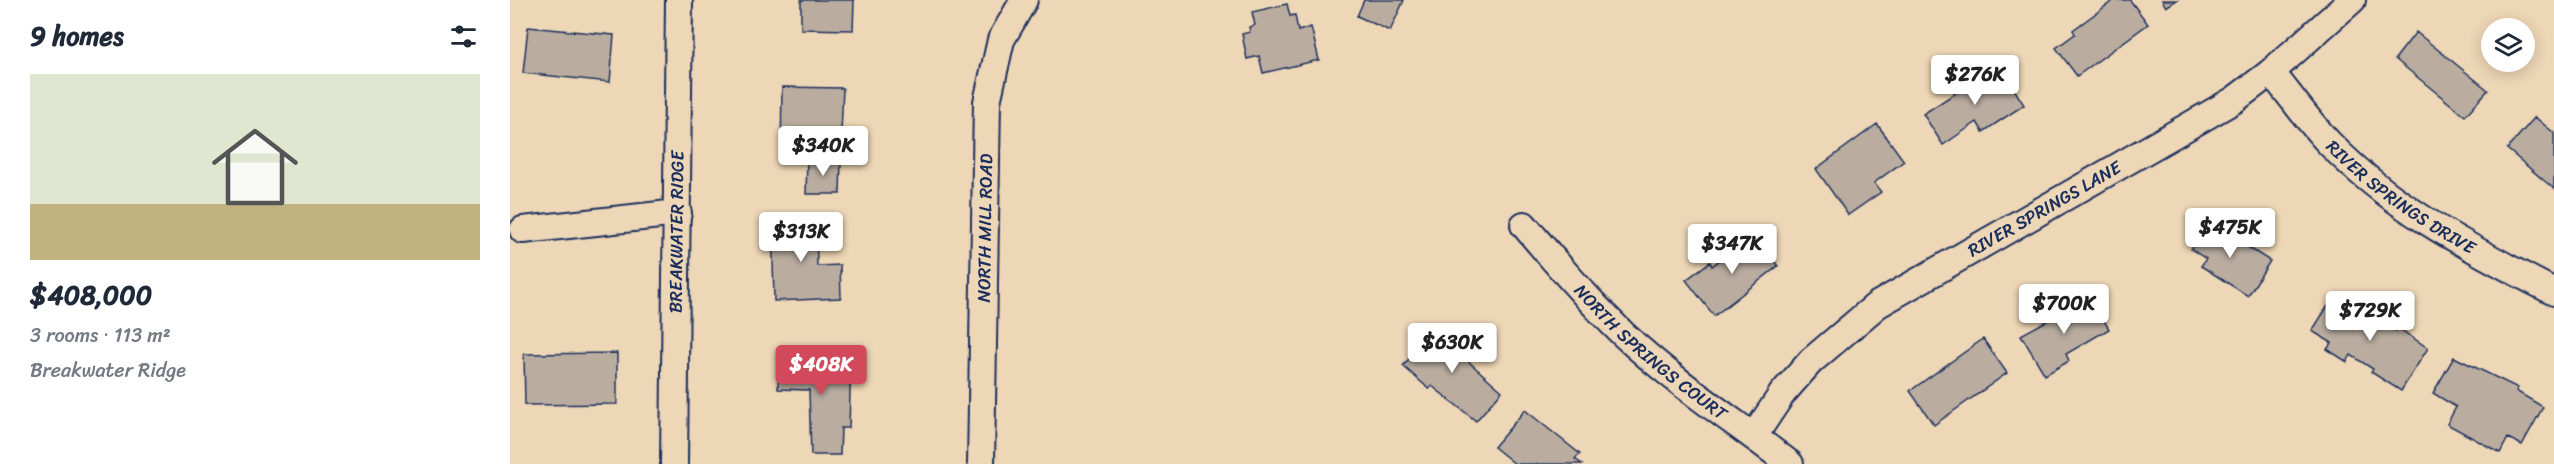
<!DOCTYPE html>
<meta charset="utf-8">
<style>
:root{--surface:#fff;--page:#f2f2f3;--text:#1f2937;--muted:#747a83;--accent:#d1495b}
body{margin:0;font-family:Sriracha,sans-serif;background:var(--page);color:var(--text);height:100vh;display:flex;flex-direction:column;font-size:22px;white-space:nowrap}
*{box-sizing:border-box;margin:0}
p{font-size:20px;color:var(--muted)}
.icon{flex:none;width:33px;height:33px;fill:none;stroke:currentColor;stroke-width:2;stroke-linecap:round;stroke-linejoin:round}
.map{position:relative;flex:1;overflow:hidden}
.side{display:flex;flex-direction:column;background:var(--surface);width:510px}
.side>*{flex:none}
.tools{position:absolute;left:1971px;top:18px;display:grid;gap:12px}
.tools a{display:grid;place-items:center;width:54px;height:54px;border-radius:50%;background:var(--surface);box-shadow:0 3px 15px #0003;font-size:30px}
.price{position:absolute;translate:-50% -51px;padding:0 14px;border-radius:6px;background:#fff;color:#222;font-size:20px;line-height:39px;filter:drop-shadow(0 2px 3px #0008)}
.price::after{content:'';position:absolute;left:50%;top:36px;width:18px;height:14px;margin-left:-9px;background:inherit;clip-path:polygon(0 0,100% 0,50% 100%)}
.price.current{background:var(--accent);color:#fff}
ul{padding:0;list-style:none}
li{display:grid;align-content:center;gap:12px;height:318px;padding:0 30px}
li span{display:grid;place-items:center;height:186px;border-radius:0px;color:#555}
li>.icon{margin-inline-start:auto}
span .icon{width:108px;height:108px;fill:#fffc;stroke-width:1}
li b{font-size:26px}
h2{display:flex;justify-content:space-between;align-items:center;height:72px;padding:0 30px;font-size:26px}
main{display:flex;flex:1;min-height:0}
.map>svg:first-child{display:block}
</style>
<main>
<section class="side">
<h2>9 homes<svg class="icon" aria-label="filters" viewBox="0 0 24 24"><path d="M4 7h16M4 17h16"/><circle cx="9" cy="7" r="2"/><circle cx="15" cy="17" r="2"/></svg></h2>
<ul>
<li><span style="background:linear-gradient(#dfe7d0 70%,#c2b280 0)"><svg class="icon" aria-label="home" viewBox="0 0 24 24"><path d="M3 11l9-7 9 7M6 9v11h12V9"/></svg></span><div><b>$408,000</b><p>3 rooms · 113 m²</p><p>Breakwater Ridge</p></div></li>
</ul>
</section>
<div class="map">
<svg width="2044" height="464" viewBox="0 0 2044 464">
<rect width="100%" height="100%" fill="#eed7b6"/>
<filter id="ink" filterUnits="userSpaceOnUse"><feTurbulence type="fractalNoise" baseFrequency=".0167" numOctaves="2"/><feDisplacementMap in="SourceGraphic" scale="12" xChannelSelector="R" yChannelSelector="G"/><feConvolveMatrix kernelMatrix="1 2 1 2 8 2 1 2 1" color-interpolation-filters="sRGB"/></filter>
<g filter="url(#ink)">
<path fill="#baada0" stroke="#1b2f5e" stroke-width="1.5" d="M291 0H344L343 30 291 29Z
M854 0H894L880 31 847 16Z
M1604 0H1620L1638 24 1567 76 1546 48 1565 34 1563 30Z
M1652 0H1667L1656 7Z
M777 4 780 16 785 15 788 31 801 27 809 60 753 73 749 56 737 59 732 34 740 32 739 27 745 25 742 12Z
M18 27 104 35 100 82 13 73Z
M1906 32 1978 90 1955 116 1885 59Z
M1489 65 1514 105 1473 132 1467 122 1433 145 1413 114Z
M272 87 333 88 330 155 271 152Z
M2025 117 2044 133V189L1997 149Z
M1367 124 1394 161 1364 183 1371 192 1338 215 1306 169Z
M297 159 331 160 330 194H296Z
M306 217 307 266 330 265 331 298 264 301 262 219Z
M1698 222 1760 261 1738 296 1691 266 1696 259 1681 249Z
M1243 234 1268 266 1204 316 1176 280 1200 262 1202 266Z
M1826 293 1886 331 1888 328 1918 348 1891 391 1861 372 1863 369 1841 355 1837 362 1817 349 1822 343 1802 331Z
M1580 297 1599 329 1556 354 1559 361 1535 375 1511 335Z
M928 325 956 350 951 355 992 391 966 421 922 386 919 389 893 366Z
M1473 339 1497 373 1424 425 1400 391Z
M107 353V404L15 405 14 354Z
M269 356 341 357 339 428H331L330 455H301L299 390 268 389Z
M1944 357 2008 388 2006 391 2033 407 2012 445 1998 438 1990 453 1937 424 1946 407 1923 393Z
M1015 410 1070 454 1065 459 1072 464H1005L984 447Z"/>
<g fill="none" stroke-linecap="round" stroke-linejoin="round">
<defs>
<g id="minor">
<path id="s1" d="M1761 72C1780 95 1798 121 1819 143 1884 210 1962 249 2044 292"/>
<path id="s2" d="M1014 225C1046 263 1078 300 1113 334 1164 382 1224 421 1280 464"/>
<path d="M13 230 168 213"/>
<path id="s3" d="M1244 436 1272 394 1301 361 1367 305 1724 100 1761 72 1842 0"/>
<path id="s4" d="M164 464 169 0"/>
<path id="s5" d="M471 464 477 102 491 40 514 0"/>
</g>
</defs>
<use href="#minor" stroke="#1b2f5e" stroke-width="30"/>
<use href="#minor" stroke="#eed7b6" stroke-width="26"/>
</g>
</g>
<g text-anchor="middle" stroke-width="5" stroke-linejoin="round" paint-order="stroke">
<g font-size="18" fill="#1b2f5e" stroke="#eed7b6">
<text dy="6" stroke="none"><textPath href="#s1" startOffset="182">RIVER SPRINGS DRIVE</textPath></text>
<text dy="6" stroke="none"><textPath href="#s3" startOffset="374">RIVER SPRINGS LANE</textPath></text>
<text dy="6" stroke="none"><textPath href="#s5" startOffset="236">NORTH MILL ROAD</textPath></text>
<text dy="6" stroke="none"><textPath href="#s4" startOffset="232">BREAKWATER RIDGE</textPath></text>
<text dy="6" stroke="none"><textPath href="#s2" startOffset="180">NORTH SPRINGS COURT</textPath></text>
</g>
</g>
</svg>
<div class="tools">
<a><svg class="icon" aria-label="layers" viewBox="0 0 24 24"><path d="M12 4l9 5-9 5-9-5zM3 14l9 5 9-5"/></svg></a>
</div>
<b class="price" style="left:1465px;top:106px">$276K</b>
<b class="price" style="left:313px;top:177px">$340K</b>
<b class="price" style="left:1720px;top:259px">$475K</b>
<b class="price" style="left:291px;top:263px">$313K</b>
<b class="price" style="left:1222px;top:275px">$347K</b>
<b class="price" style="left:1554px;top:335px">$700K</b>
<b class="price" style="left:1860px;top:342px">$729K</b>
<b class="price" style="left:942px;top:374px">$630K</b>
<b class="price current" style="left:311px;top:396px">$408K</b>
</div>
</main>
